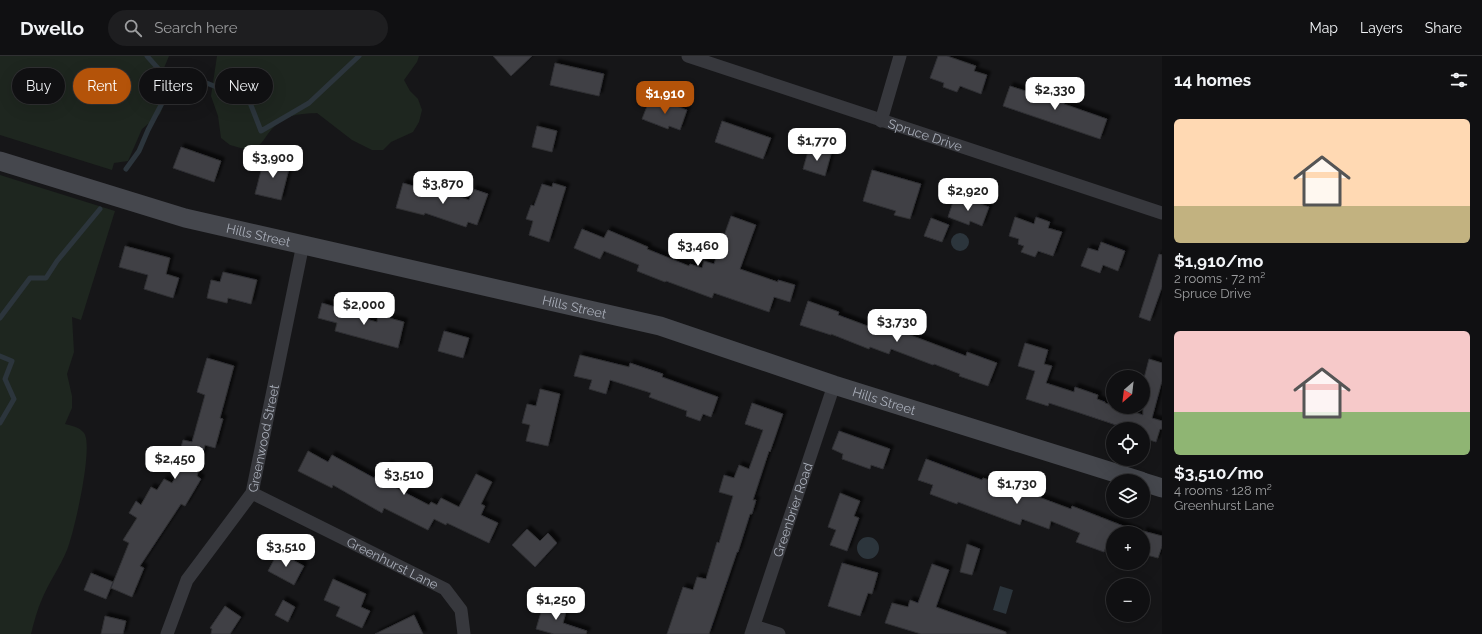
<!DOCTYPE html>
<meta charset="utf-8">
<style>
:root{--surface:#101012;--page:#1e1e20;--text:#f1f3f6;--muted:#9c9d9f;--line:#303032;--accent:#b45309}
body{margin:0;font-family:Raleway,sans-serif;background:var(--page);color:var(--text);height:100vh;display:flex;flex-direction:column;font-size:15px;white-space:nowrap}
*{box-sizing:border-box;margin:0}
p{font-size:13px;color:var(--muted)}
.icon{flex:none;width:22px;height:22px;fill:none;stroke:currentColor;stroke-width:2;stroke-linecap:round;stroke-linejoin:round}
.map{position:relative;flex:1;overflow:hidden}
.sheet{display:flex;flex-direction:column;background:var(--surface);width:320px}
.sheet>*{flex:none}
.banner{position:absolute;left:12px;top:12px;width:380px;height:36px;display:flex;gap:8px}
.needle{width:26px;rotate:208deg}
.fabs{position:absolute;left:1106px;top:314px;display:grid;gap:8px}
.fabs a{display:grid;place-items:center;width:44px;height:44px;border-radius:50%;background:var(--surface);box-shadow:0 4px 16px #0002,0 0 0 1px var(--line);font-size:20px}
.price{position:absolute;translate:-50% -34px;padding:0 9px;border-radius:8px;background:#fff;color:#222;font-size:13px;line-height:26px;filter:drop-shadow(0 1px 2px #0008)}
.price::after{content:'';position:absolute;left:50%;top:24px;width:12px;height:9px;margin-left:-6px;background:inherit;clip-path:polygon(0 0,100% 0,50% 100%)}
.price.selected{background:var(--accent);color:#fff}
ul{padding:0;list-style:none}
li{display:grid;align-content:center;gap:8px;height:212px;padding:0 12px}
li span{display:grid;place-items:center;height:124px;border-radius:6px;color:#555}
li>.icon{margin-inline-start:auto}
span .icon{width:72px;height:72px;fill:#fffc;stroke-width:1}
li b{font-size:17px}
h2{display:flex;justify-content:space-between;align-items:center;height:48px;padding:0 12px;font-size:17px}
.pill{padding:0 14px;border-radius:18px;background:var(--surface);box-shadow:0 4px 16px #0002,0 0 0 1px var(--line);font-size:14px;line-height:36px}
.pill.selected{background:var(--accent);color:#fff}
header{display:flex;align-items:center;gap:24px;box-sizing:border-box;height:56px;padding:0 20px;background:var(--surface);border-bottom:1px solid var(--line)}
header strong{font-size:19px}
nav{display:flex;gap:22px;margin-inline-start:auto;font-size:14px}
.search{width:280px;height:36px;background:var(--page);display:flex;align-items:center;gap:10px;box-sizing:border-box;padding:0 14px;border-radius:22px;color:var(--muted);font-size:15px}
main{display:flex;flex:1;min-height:0}
.map>svg:first-child{display:block}
</style>
<header>
<strong>Dwello</strong>
<div class="search"><svg class="icon" aria-label="search" viewBox="0 0 24 24"><circle cx="10" cy="10" r="6"/><path d="M15 15l6 6"/></svg>Search here</div>
<nav><a>Map</a><a>Layers</a><a>Share</a></nav>
</header>
<main>
<div class="map">
<svg width="1162" height="578" viewBox="0 0 1162 578">
<defs>
<filter id="shadow"><feDropShadow dx="3.5" dy="-3.5" stdDeviation="1" flood-color="#0009"/></filter>
</defs>
<rect width="100%" height="100%" fill="#161618"/>
<path fill="#1e261f" d="M0 0H169L164 12 161 24 164 48 160 58 142 73 128 105 114 107 112 114 0 79Z
M217 0H419L417 6 404 24 410 35 418 43 422 54 419 66 413 76 391 86 383 94H372L352 84 317 57C301 58 286 58 275 70 264 80 266 86 251 95L230 89 221 82 218 60 211 40Z
M0 119 115 155 81 264 72 261 74 296 67 318 72 340V352L65 368C73 370 79 371 84 377 94 390 74 477 67 494 60 511 49 526 42 543 37 554 34 566 31 578H0Z"/>
<path fill="#2c353c" d="M951 186a9 9 0 1 1 18 0a9 9 0 1 1-18 0Z
M857 492a11 11 0 1 1 22 0a11 11 0 1 1-22 0Z
M1000 530 1013 534 1006 558 993 554Z"/>
<g fill="none" stroke-linecap="round" stroke-linejoin="round">
<path stroke="#2c353c" stroke-width="5" d="M147 0 172 28 204 26 249 44 261 75 309 47 359 0
M126 113 139 95 148 74 172 28
M0 262 30 222H46L57 205 100 153
M0 300 12 305 5 323 14 343 0 367"/>
</g>
<path fill="#404145" stroke="#303034" filter="url(#shadow)" d="M493 0H532L511 20Z
M938 0H947L976 10 974 15 987 19 981 38 960 30 957 36 943 31 944 27 930 22Z
M555 7 604 18 599 40 550 29Z
M1010 30 1044 41 1047 32 1067 38 1064 48 1107 63 1100 83 1003 50Z
M649 45 664 51 666 46 687 54 680 74 669 70 668 73 642 63Z
M722 65 771 82 763 103 715 86Z
M537 70 557 75 552 96 532 91Z
M181 91 221 105 214 126 173 112Z
M809 92 831 98 825 120 803 113Z
M274 101 291 105 281 144 255 138 263 107 272 110Z
M872 114 921 128 910 163 894 159 896 155 863 145Z
M403 127 451 141 452 138 469 144 473 133 488 138 477 169 468 166 466 171 425 157 424 159 396 152Z
M553 127 566 131 549 186 529 179 533 165 526 163 531 149 534 150 542 128 552 131Z
M954 143 969 148 970 144 989 151 982 170 970 165 969 169 948 161Z
M731 160 756 169 740 213 778 226V224L795 229 790 246 774 241 769 256 714 237 712 242 666 225 665 226 637 215 639 209 604 195 600 203 574 192 582 173 604 182 608 174 648 191 647 193 689 210 690 208 702 212 704 205 714 208Z
M1015 161 1034 168 1036 161 1050 166 1048 172 1062 176 1053 200 1038 195 1035 201 1021 196 1024 190 1018 188 1019 183 1009 180Z
M931 162 949 169 942 186 924 180Z
M1101 186 1125 195 1118 215 1103 209 1100 217 1081 210 1088 192 1098 195Z
M125 190 170 202 166 218 179 222 173 242 144 233 148 219 119 211Z
M1159 198 1162 199V231L1150 265 1139 261Z
M223 216 257 224 251 248 228 242 227 247 207 242 211 224 220 226Z
M808 245 839 256 838 259 873 272 877 261 899 269 897 274 966 300 967 296 997 307 988 330 959 320 960 318 934 308 933 309 891 293 889 298 870 291 869 293 831 278V279L800 269Z
M322 247 342 253 341 256 377 266 378 259 404 266 398 292 335 275 337 267 318 262Z
M444 275 469 282 463 302 438 295Z
M1025 287 1048 294 1044 308 1052 310 1046 327 1074 336 1075 331 1098 339 1097 343 1105 346V347L1143 359V326L1149 303 1162 307V325L1152 362 1162 365V373H1160L1156 386 1143 382V373H1118L1119 370 1086 359 1049 347 1048 350 1026 343 1035 315 1018 310Z
M580 299 629 311 630 307 663 318 662 321 718 341 711 361 703 358 700 365 686 360 687 355 649 341 651 337 610 324 606 338 589 333 592 324 574 320Z
M207 302 234 310 220 362 223 363 215 392 205 389 197 420 201 423 185 450 181 448 140 510 144 512 132 541 111 532 129 487 123 484 137 462 129 457 136 445 141 449 151 431 157 434 164 423 172 427 187 401 179 399 183 384 192 386 205 339 197 336Z
M540 333 560 338 548 390 526 385 530 369 522 367 527 348 536 350Z
M752 347 783 358 770 396 769 395 753 444H756L752 458H750L738 496H737L709 578H667L683 531 693 534 697 521 706 523 717 486 719 487 733 440 719 436 724 419 734 422 739 409 749 413 763 374 745 368Z
M839 375 890 393 883 413 871 409 870 413 842 403 843 398 832 393Z
M308 395 328 406 332 399 374 422 376 419 380 421 388 408 404 417 396 432 429 449 431 446 437 449 441 442 459 451 476 418 492 426 481 448 485 450 481 459 498 467 489 487 447 467 446 469 434 463 428 474 384 452 382 457 333 429 332 432 298 415Z
M926 403 982 424 983 422 1025 436 1071 453 1072 450 1139 476V477H1111L1104 496 1076 486 1080 477 1051 465 1049 473 1022 463 1020 469 958 446 957 448 930 438 933 429 918 424Z
M840 437 860 445 854 460 859 462 847 495 830 489 836 474 828 471Z
M527 473 540 485 548 477 557 487 535 511 512 489Z
M1143 475 1162 480V490L1158 502 1143 498Z
M967 488 980 493 972 519 960 516Z
M278 496 304 510 294 529 268 515Z
M842 507 878 517 872 538 868 537 860 560 828 550Z
M932 508 949 514 936 551 1006 576V578H921L885 567 892 547 908 551 910 544 918 547Z
M91 517 113 526 106 543 84 534Z
M333 523 366 538 361 551 370 555 362 572 336 560 340 551 324 544Z
M283 544 295 551 288 566 275 559Z
M544 546 567 552 563 567 587 575 586 578H554L536 573Z
M225 550 241 561 230 578H211L212 573 210 572Z
M414 559 423 578H375Z
M105 560 126 565 123 578H101Z"/>
<g fill="none" stroke-linecap="round" stroke-linejoin="round">
<g stroke="#37383d" stroke-width="13">
<path id="s1" d="M688 0 1162 157"/>
<path d="M881 65 900 0"/>
<path id="s2" d="M252 437 445 533 461 554 464 578"/>
<path d="M754 570 779 578"/>
<path id="s3" d="M167 578 187 524 252 437 303 188"/>
<path id="s4" d="M751 578 834 329"/>
</g>
<g stroke="#45474d" stroke-width="19">
<path id="s5" d="M0 105 185 162 660 270 834 329 1141 425"/>
<path d="M1143 426 1162 432"/>
</g>
</g>
<g text-anchor="middle" stroke-width="3" stroke-linejoin="round" paint-order="stroke">
<g font-size="13" fill="#a8adb8" stroke="#111113">
<text dy="5" stroke="none"><textPath href="#s1" startOffset="250">Spruce Drive</textPath></text>
<text dy="5" stroke="none"><textPath href="#s5" startOffset="269">Hills Street</textPath></text>
<text dy="5" stroke="none"><textPath href="#s5" startOffset="593">Hills Street</textPath></text>
<text dy="5" stroke="none"><textPath href="#s5" startOffset="917">Hills Street</textPath></text>
<text dy="5" stroke="none"><textPath href="#s3" startOffset="222">Greenwood Street</textPath></text>
<text dy="5" stroke="none"><textPath href="#s4" startOffset="131">Greenbrier Road</textPath></text>
<text dy="5" stroke="none"><textPath href="#s2" startOffset="157">Greenhurst Lane</textPath></text>
</g>
</g>
</svg>
<div class="fabs">
<a><svg class="needle" viewBox="-14 -14 28 28"><path d="M0-13l5 13h-10z" fill="#e53935"/><path d="M0 13l5-13h-10z" fill="#9c9d9f"/></svg></a>
<a><svg class="icon" aria-label="locate" viewBox="0 0 24 24"><circle cx="12" cy="12" r="6"/><path d="M12 2v4M12 18v4M2 12h4M18 12h4"/></svg></a>
<a><svg class="icon" aria-label="layers" viewBox="0 0 24 24"><path d="M12 4l9 5-9 5-9-5zM3 14l9 5 9-5"/></svg></a>
<a>+</a>
<a>−</a>
</div>
<b class="price" style="left:1055px;top:55px">$2,330</b>
<b class="price selected" style="left:665px;top:59px">$1,910</b>
<b class="price" style="left:817px;top:106px">$1,770</b>
<b class="price" style="left:273px;top:123px">$3,900</b>
<b class="price" style="left:443px;top:149px">$3,870</b>
<b class="price" style="left:968px;top:156px">$2,920</b>
<b class="price" style="left:698px;top:211px">$3,460</b>
<b class="price" style="left:364px;top:270px">$2,000</b>
<b class="price" style="left:897px;top:287px">$3,730</b>
<b class="price" style="left:175px;top:424px">$2,450</b>
<b class="price" style="left:404px;top:440px">$3,510</b>
<b class="price" style="left:1017px;top:449px">$1,730</b>
<b class="price" style="left:286px;top:512px">$3,510</b>
<b class="price" style="left:556px;top:565px">$1,250</b>
<div class="banner">
<a class="pill">Buy</a>
<a class="pill selected">Rent</a>
<a class="pill">Filters</a>
<a class="pill">New</a>
</div>
</div>
<section class="sheet">
<h2>14 homes<svg class="icon" aria-label="filters" viewBox="0 0 24 24"><path d="M4 7h16M4 17h16"/><circle cx="9" cy="7" r="2"/><circle cx="15" cy="17" r="2"/></svg></h2>
<ul>
<li><span style="background:linear-gradient(#ffd9b3 70%,#c2b280 0)"><svg class="icon" aria-label="home" viewBox="0 0 24 24"><path d="M3 11l9-7 9 7M6 9v11h12V9"/></svg></span><div><b>$1,910/mo</b><p>2 rooms · 72 m²</p><p>Spruce Drive</p></div></li>
<li><span style="background:linear-gradient(#f6c9c9 65%,#8fb573 0)"><svg class="icon" aria-label="home" viewBox="0 0 24 24"><path d="M3 11l9-7 9 7M6 9v11h12V9"/></svg></span><div><b>$3,510/mo</b><p>4 rooms · 128 m²</p><p>Greenhurst Lane</p></div></li>
</ul>
</section>
</main>
